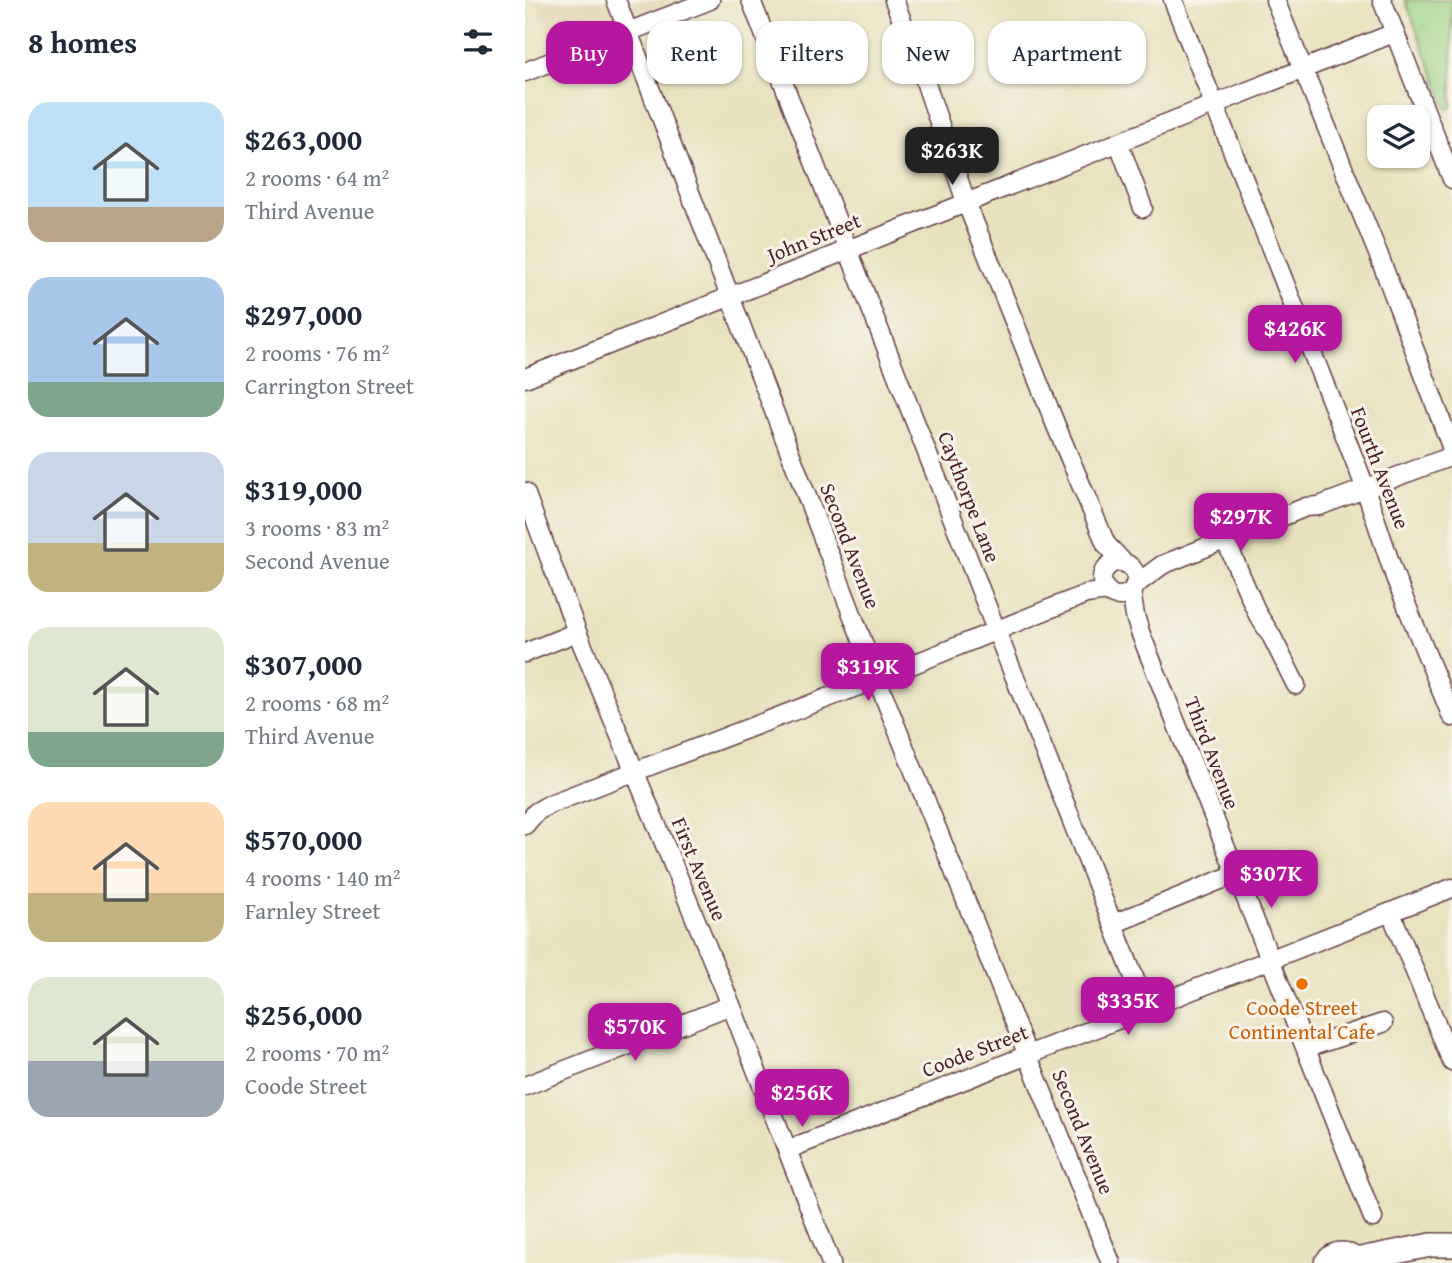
<!DOCTYPE html>
<meta charset="utf-8">
<style>
:root{--surface:#fff;--page:#f6f6f7;--text:#1f2937;--muted:#747a83;--accent:#b5179e}
body{margin:0;font-family:"Gentium Book Plus",serif;background:var(--page);color:var(--text);height:100vh;display:flex;flex-direction:column;font-size:26px;white-space:nowrap}
*{box-sizing:border-box;margin:0}
p{font-size:23px;color:var(--muted)}
.icon{flex:none;width:38px;height:38px;fill:none;stroke:currentColor;stroke-width:2;stroke-linecap:round;stroke-linejoin:round}
.map{position:relative;flex:1;overflow:hidden}
.drawer{display:flex;flex-direction:column;background:var(--surface);width:525px}
.drawer>*{flex:none}
.hud{position:absolute;left:21px;top:21px;width:665px;height:63px;display:flex;gap:14px}
.fabs{position:absolute;left:842px;top:105px;display:grid;gap:14px}
.fabs a{display:grid;place-items:center;width:63px;height:63px;border-radius:14px;background:var(--surface);box-shadow:0 2px 5px #0004;font-size:35px}
.price{position:absolute;translate:-50% -60px;padding:0 16px;border-radius:14px;background:var(--accent);color:#fff;font-size:23px;line-height:46px;filter:drop-shadow(0 2px 4px #0008)}
.price::after{content:'';position:absolute;left:50%;top:42px;width:21px;height:16px;margin-left:-10px;background:inherit;clip-path:polygon(0 0,100% 0,50% 100%)}
.price.selected{background:#222;color:#fff}
ul{padding:0;list-style:none}
li{display:flex;align-items:center;gap:21px;height:175px;padding:0 28px}
li span{display:grid;place-items:center;flex:none;width:196px;height:140px;border-radius:21px;color:#555}
li>.icon{margin-inline-start:auto}
span .icon{width:84px;height:84px;fill:#fffc;stroke-width:1}
li b{font-size:30px}
h2{display:flex;justify-content:space-between;align-items:center;height:84px;padding:0 28px;font-size:30px}
.chip{padding:0 24px;border-radius:21px;background:var(--surface);box-shadow:0 2px 5px #0004;font-size:24px;line-height:63px}
.chip.selected{background:var(--accent);color:#fff}
main{display:flex;flex:1;min-height:0}
.map>svg:first-child{display:block}
</style>
<main>
<section class="drawer">
<h2>8 homes<svg class="icon" aria-label="filters" viewBox="0 0 24 24"><path d="M4 7h16M4 17h16"/><circle cx="9" cy="7" r="2"/><circle cx="15" cy="17" r="2"/></svg></h2>
<ul>
<li><span style="background:linear-gradient(#bfe0f5 75%,#b9a48a 0)"><svg class="icon" aria-label="home" viewBox="0 0 24 24"><path d="M3 11l9-7 9 7M6 9v11h12V9"/></svg></span><div><b>$263,000</b><p>2 rooms · 64 m²</p><p>Third Avenue</p></div></li>
<li><span style="background:linear-gradient(#a9c7e8 75%,#7fa58c 0)"><svg class="icon" aria-label="home" viewBox="0 0 24 24"><path d="M3 11l9-7 9 7M6 9v11h12V9"/></svg></span><div><b>$297,000</b><p>2 rooms · 76 m²</p><p>Carrington Street</p></div></li>
<li><span style="background:linear-gradient(#c9d6e8 65%,#c2b280 0)"><svg class="icon" aria-label="home" viewBox="0 0 24 24"><path d="M3 11l9-7 9 7M6 9v11h12V9"/></svg></span><div><b>$319,000</b><p>3 rooms · 83 m²</p><p>Second Avenue</p></div></li>
<li><span style="background:linear-gradient(#dfe7d0 75%,#7fa58c 0)"><svg class="icon" aria-label="home" viewBox="0 0 24 24"><path d="M3 11l9-7 9 7M6 9v11h12V9"/></svg></span><div><b>$307,000</b><p>2 rooms · 68 m²</p><p>Third Avenue</p></div></li>
<li><span style="background:linear-gradient(#ffd9b3 65%,#c2b280 0)"><svg class="icon" aria-label="home" viewBox="0 0 24 24"><path d="M3 11l9-7 9 7M6 9v11h12V9"/></svg></span><div><b>$570,000</b><p>4 rooms · 140 m²</p><p>Farnley Street</p></div></li>
<li><span style="background:linear-gradient(#dfe7d0 60%,#9aa5b1 0)"><svg class="icon" aria-label="home" viewBox="0 0 24 24"><path d="M3 11l9-7 9 7M6 9v11h12V9"/></svg></span><div><b>$256,000</b><p>2 rooms · 70 m²</p><p>Coode Street</p></div></li>
</ul>
</section>
<div class="map">
<svg width="927" height="1263" viewBox="0 0 927 1263">
<rect width="100%" height="100%" fill="#f7f3e8"/>
<filter id="ink" filterUnits="userSpaceOnUse"><feTurbulence type="fractalNoise" baseFrequency=".0143" numOctaves="2"/><feDisplacementMap in="SourceGraphic" scale="14" xChannelSelector="R" yChannelSelector="G"/><feConvolveMatrix kernelMatrix="1 2 1 2 8 2 1 2 1" color-interpolation-filters="sRGB"/></filter>
<filter id="wash" filterUnits="userSpaceOnUse"><feTurbulence type="fractalNoise" baseFrequency=".00686" numOctaves="4" result="noise"/><feDisplacementMap in="SourceGraphic" scale="28" xChannelSelector="R" yChannelSelector="G"/><feGaussianBlur stdDeviation="1.57" result="paint"/><feColorMatrix in="noise" values="0 0 0 0 0 0 0 0 0 0 0 0 0 0 0 0 0 1.4 0 .05"/><feComposite in="paint" operator="in"/></filter>
<g filter="url(#wash)">
<rect width="100%" height="100%" fill="#e9e2c0"/>
<path fill="#e5d5b7" d="M11 0H185L34 59Z"/>
<path fill="#9ad285" stroke="#727858" stroke-width="2" d="M880 0H927V107L922 109Z"/>
</g>
<g filter="url(#ink)">
<g fill="none" stroke-linecap="round" stroke-linejoin="round">
<defs>
<path id="minor" d="M91 0 352 679 586 1263
M226 0 471 630 622 1010
M369 0 399 78 441 202 532 428 581 544 599 563
M648 0 837 479 870 577 927 717
M750 0 854 256 926 446
M857 0 927 179
M0 72 185 0
M594 144 618 208
M0 378C289 262 580 149 869 33
M0 492 52 632 206 1005 306 1263
M700 539 733 615 746 635 771 685
M577 579a17 17 0 1 1 34 0a17 17 0 1 1-34 0Z
M609 586 637 565 781 507 794 506 927 456
M606 591 610 616 615 632 848 1218
M0 653 52 632
M0 825 11 812 25 804 352 679 561 594 583 591
M866 913 927 1062
M588 924 710 874
M781 1048 858 1023
M0 1086 206 1005
M264 1149 927 888"/>
<path id="major" d="M830 1260 906 1245H927
M801 1263C810 1251 823 1251 832 1263"/>
</defs>
<use href="#minor" stroke="#623c41" stroke-width="21"/>
<use href="#major" stroke="#623c41" stroke-width="26"/>
<use href="#minor" stroke="#fff" stroke-width="18"/>
<use href="#major" stroke="#fff" stroke-width="23"/>
</g>
</g>
<circle fill="#e8710a" stroke="#f7f3e8" stroke-width="2.5" cx="777" cy="984" r="7"/>
<g text-anchor="middle" stroke-width="6" stroke-linejoin="round" paint-order="stroke">
<g font-size="21" fill="#4a1f2b" stroke="#f7f3e8">
<text transform="translate(289 238) rotate(-22)" y="7">John Street</text>
<text transform="translate(855 468) rotate(69)" y="7">Fourth Avenue</text>
<text transform="translate(444 497) rotate(69)" y="7">Caythorpe Lane</text>
<text transform="translate(325 546) rotate(69)" y="7">Second Avenue</text>
<text transform="translate(687 753) rotate(69)" y="7">Third Avenue</text>
<text transform="translate(174 869) rotate(67)" y="7">First Avenue</text>
<text transform="translate(450 1051) rotate(-21)" y="7">Coode Street</text>
<text transform="translate(558 1132) rotate(68)" y="7">Second Avenue</text>
</g>
<g font-size="21" fill="#c56008" stroke="#f7f3e8">
<text x="777" y="1015">Coode Street<tspan x="777" dy="24">Continental Cafe</tspan></text>
</g>
</g>
</svg>
<div class="fabs">
<a><svg class="icon" aria-label="layers" viewBox="0 0 24 24"><path d="M12 4l9 5-9 5-9-5zM3 14l9 5 9-5"/></svg></a>
</div>
<b class="price selected" style="left:427px;top:187px">$263K</b>
<b class="price" style="left:770px;top:365px">$426K</b>
<b class="price" style="left:716px;top:553px">$297K</b>
<b class="price" style="left:343px;top:703px">$319K</b>
<b class="price" style="left:746px;top:910px">$307K</b>
<b class="price" style="left:603px;top:1037px">$335K</b>
<b class="price" style="left:110px;top:1063px">$570K</b>
<b class="price" style="left:277px;top:1129px">$256K</b>
<div class="hud">
<a class="chip selected">Buy</a>
<a class="chip">Rent</a>
<a class="chip">Filters</a>
<a class="chip">New</a>
<a class="chip">Apartment</a>
</div>
</div>
</main>
